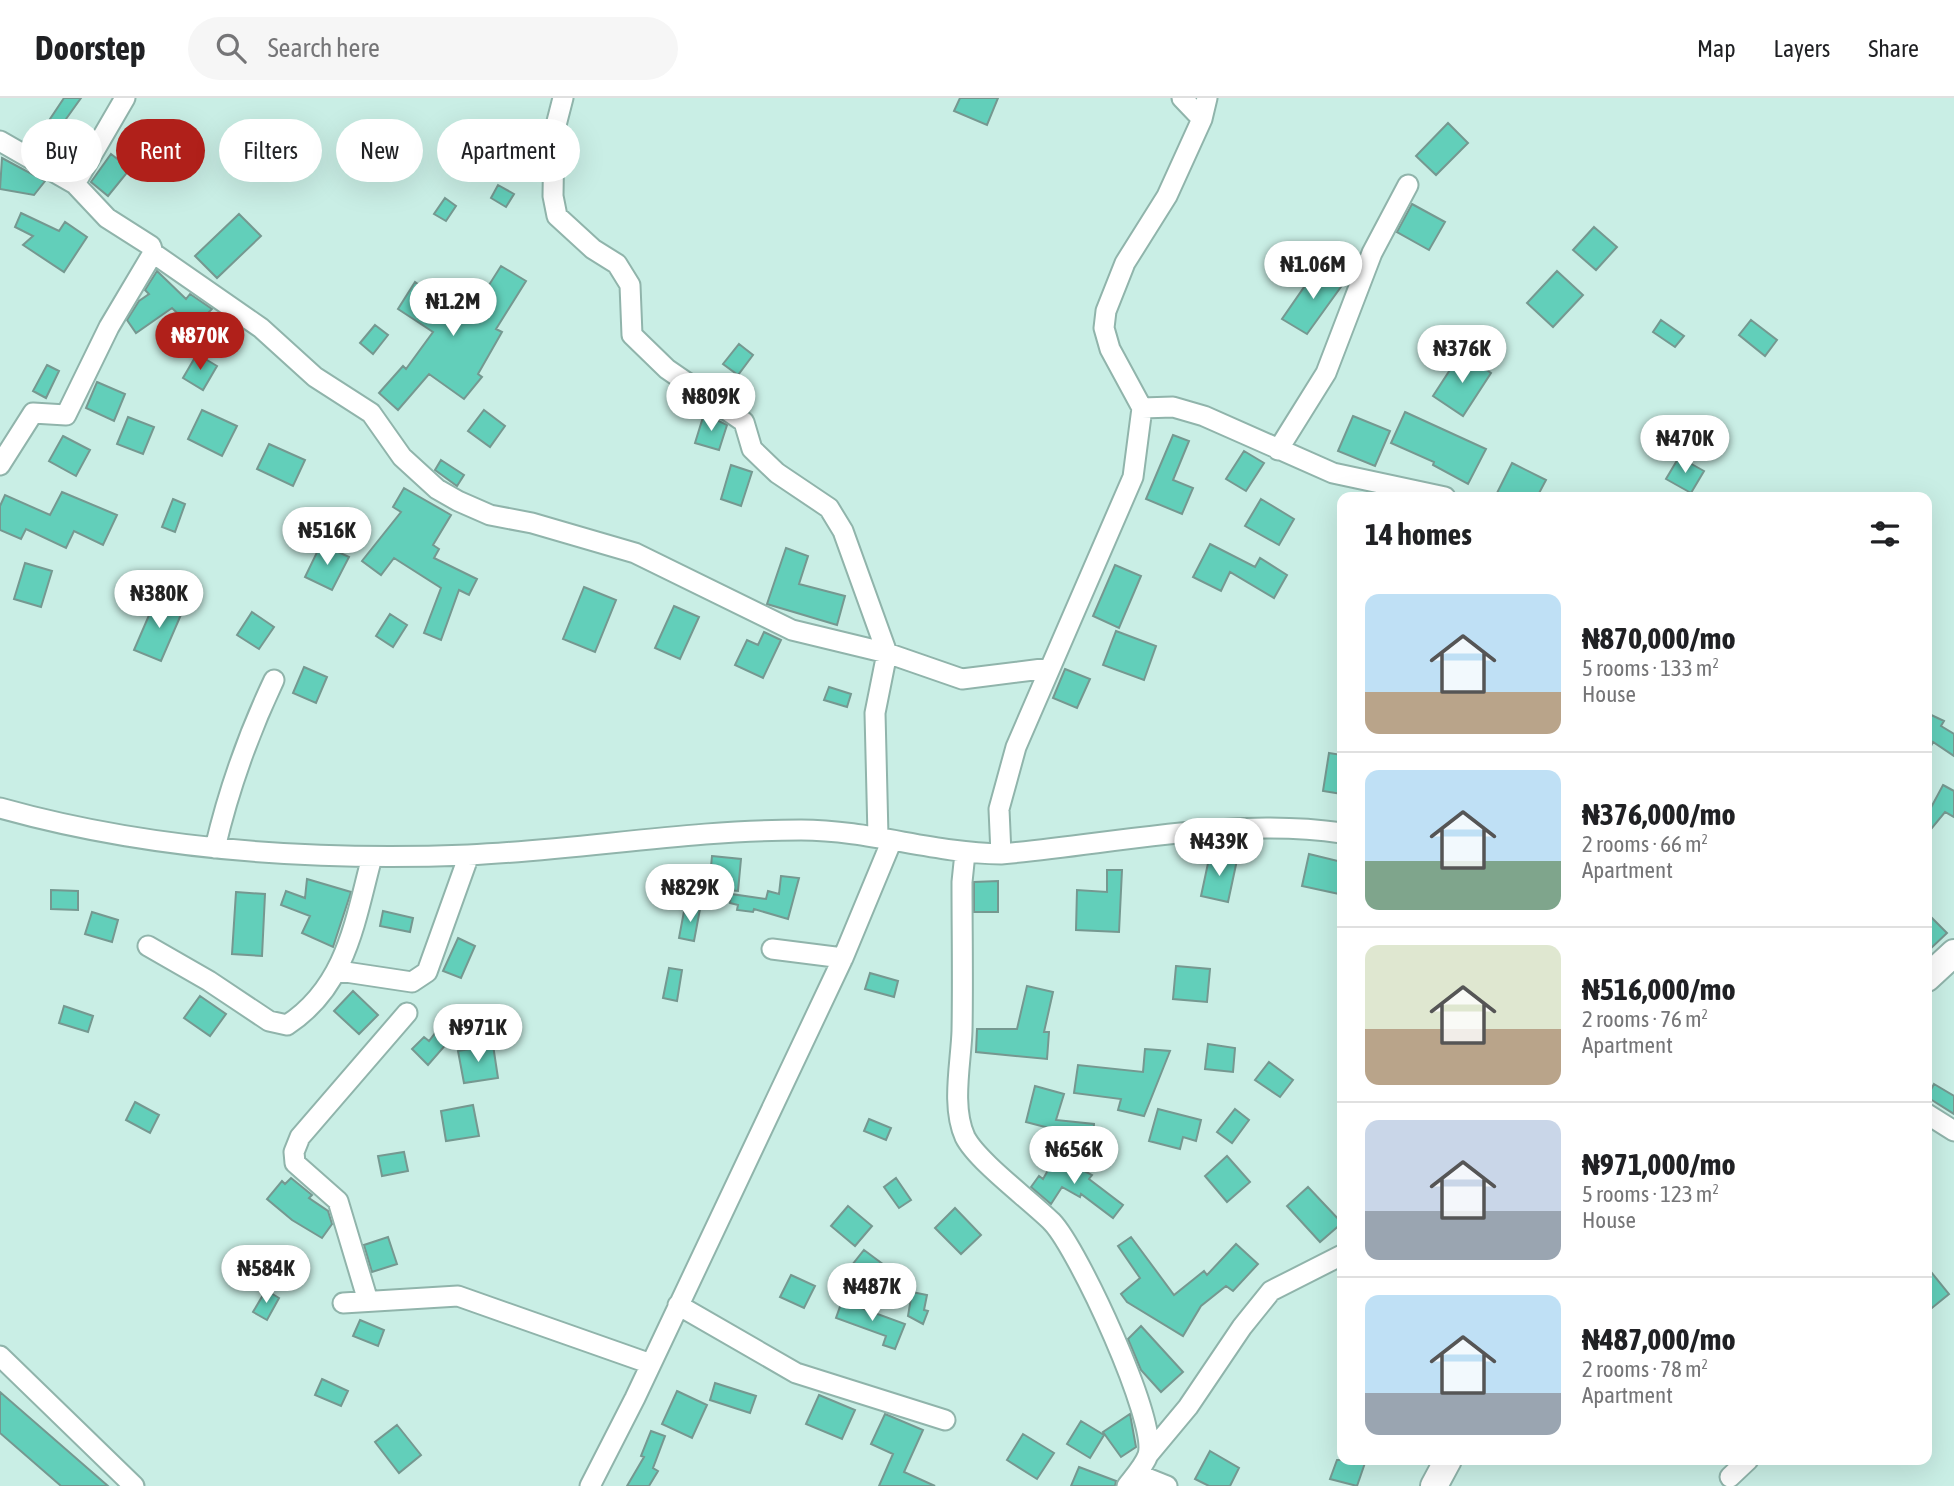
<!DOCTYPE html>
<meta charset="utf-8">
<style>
:root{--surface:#fff;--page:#f6f6f6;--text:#202124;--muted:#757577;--line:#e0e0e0;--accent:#b0201a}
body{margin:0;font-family:"Asap Condensed",sans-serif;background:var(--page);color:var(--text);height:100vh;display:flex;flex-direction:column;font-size:26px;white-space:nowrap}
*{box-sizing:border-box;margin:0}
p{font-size:23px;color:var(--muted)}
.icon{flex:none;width:38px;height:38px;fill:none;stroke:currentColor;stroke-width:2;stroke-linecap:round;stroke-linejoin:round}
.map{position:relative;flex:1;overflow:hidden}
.sheet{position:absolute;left:1337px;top:394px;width:595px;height:973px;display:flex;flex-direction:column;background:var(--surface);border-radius:14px;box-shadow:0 7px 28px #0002}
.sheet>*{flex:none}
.guide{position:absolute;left:21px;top:21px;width:665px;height:63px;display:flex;gap:14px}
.price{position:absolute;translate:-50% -60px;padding:0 16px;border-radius:24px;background:#fff;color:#222;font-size:23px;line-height:46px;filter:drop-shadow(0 2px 4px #0008)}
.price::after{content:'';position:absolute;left:50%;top:42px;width:21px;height:16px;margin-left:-10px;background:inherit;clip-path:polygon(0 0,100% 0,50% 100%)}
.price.active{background:var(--accent);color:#fff}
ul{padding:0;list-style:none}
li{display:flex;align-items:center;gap:21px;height:175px;padding:0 28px}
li+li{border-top:2px solid var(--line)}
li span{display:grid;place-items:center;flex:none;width:196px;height:140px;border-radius:14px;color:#555}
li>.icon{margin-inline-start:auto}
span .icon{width:84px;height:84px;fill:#fffc;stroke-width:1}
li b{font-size:30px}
h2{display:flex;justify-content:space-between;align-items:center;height:84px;padding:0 28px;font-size:30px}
.tag{padding:0 24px;border-radius:32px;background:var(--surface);box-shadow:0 7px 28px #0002;font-size:24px;line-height:63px}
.tag.active{background:var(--accent);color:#fff}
header{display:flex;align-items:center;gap:42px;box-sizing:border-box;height:98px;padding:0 35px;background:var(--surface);border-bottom:2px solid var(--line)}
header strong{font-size:33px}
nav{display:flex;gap:38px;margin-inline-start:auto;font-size:24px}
.search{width:490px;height:63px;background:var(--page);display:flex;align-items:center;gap:18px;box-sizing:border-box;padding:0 24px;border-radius:38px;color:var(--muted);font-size:26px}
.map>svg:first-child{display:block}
</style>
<header>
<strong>Doorstep</strong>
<div class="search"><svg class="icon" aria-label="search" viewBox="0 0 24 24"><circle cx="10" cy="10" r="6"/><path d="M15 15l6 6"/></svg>Search here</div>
<nav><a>Map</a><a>Layers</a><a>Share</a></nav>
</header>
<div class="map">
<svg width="1954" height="1388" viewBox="0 0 1954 1388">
<rect width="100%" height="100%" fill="#c9eee5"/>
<path fill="#62cfba" stroke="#759890" stroke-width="2" d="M64 0H81L61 28 50 21Z
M960 0H998L987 27 954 13Z
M46 23 58 30 44 54 32 47Z
M1448 25 1468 45 1436 77 1416 58Z
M111 56 130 71 108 98 91 84Z
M2 60 45 83 34 97 0 91Z
M498 87 514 96 506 109 491 100Z
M445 100 456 108 446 123 434 116Z
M1412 106 1445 124 1429 152 1397 134Z
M21 115 59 133 65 124 87 139 64 174 23 147 33 138 15 129Z
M239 116 261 138 217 180 195 158Z
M1594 129 1617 149 1596 172 1573 152Z
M501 168 526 183 496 231 502 234 478 276 482 279 464 301 429 276 398 312 379 295 403 268 406 271 433 234 398 211 415 184 439 202 470 217Z
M1318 169 1343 186 1307 236 1282 221Z
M157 173 186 201 190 196 212 211 193 230 172 210 136 235 127 222 139 203 149 196 145 192Z
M1557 173 1583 197 1553 229 1527 205Z
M1661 222 1684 238 1675 249 1653 234Z
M1751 222 1777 242 1765 258 1739 237Z
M375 227 388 237 373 256 360 245Z
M739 246 753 257 738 277 723 266Z
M1461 255 1491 275 1463 318 1433 298Z
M197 256 217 268 203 292 183 280Z
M47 267 59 273 46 300 33 293Z
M97 284 125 296 114 323 86 310Z
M202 312 237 328 222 358 188 341Z
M484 312 505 328 490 349 468 333Z
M1405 314 1486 351 1468 386 1433 367 1434 364 1391 345Z
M704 316 727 327 719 352 695 345Z
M1353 318 1390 333 1375 368 1338 353Z
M128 319 154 329 143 356 117 346Z
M1173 337 1189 343 1173 382 1193 390 1182 416 1146 401Z
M63 338 90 352 76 378 49 363Z
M269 346 305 362 293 388 257 371Z
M1244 353 1264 365 1246 393 1226 381Z
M1679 359 1704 373 1691 395 1666 381Z
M441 362 464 377 457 388 435 372Z
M1512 365 1546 382 1537 399H1495Z
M731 367 752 374 741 408 721 401Z
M404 390 451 417 433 447 439 451 434 460 477 481 469 497 459 492 441 542 424 535 441 490 394 460 381 477 362 463 401 414 393 409Z
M62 394 117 417 103 447 74 433 66 450 26 431 21 441 0 432V408L5 397 50 417Z
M173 401 185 406 175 434 162 429Z
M1261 401 1294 421 1279 447 1245 428Z
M321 446 349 459 332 492 305 479Z
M1210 446 1255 469 1260 460 1287 477 1274 500 1230 474 1221 493 1193 479Z
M786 450 808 458 799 486 845 498 837 527 767 506Z
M25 465 52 473 41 509 14 501Z
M1115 467 1141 478 1119 530 1093 518Z
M584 489 616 502 595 554 563 541Z
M156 501 183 512 161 563 134 552Z
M674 508 699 519 680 561 655 550Z
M252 514 274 529 259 551 237 537Z
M390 516 407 527 393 549 376 538Z
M1116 533 1156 548 1144 582 1103 567Z
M764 534 781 542 763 580 735 567 747 542 758 547Z
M304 569 327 579 316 605 293 595Z
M1065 571 1090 581 1077 610 1053 600Z
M829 589 851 596 847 609 824 602Z
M1927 615 1944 623 1941 628 1954 636V658L1933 644 1927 656Z
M1329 655 1342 657V696L1323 693Z
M1943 687 1954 693V719L1945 714 1927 736V717Z
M1210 756 1237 762 1228 804 1201 798Z
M1309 756 1342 764 1339 796 1302 788Z
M712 758 741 761 738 793 709 790Z
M1107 772H1122L1119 834 1076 832 1077 792 1107 794Z
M781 778 799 780 788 821 754 811 753 814 737 812 738 807 730 805 731 796 766 801 768 793 779 796Z
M307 781 351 794 333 849 302 835 310 818 281 807 286 793 305 800Z
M998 783V814H974V784Z
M51 792 78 793V812L51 811Z
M236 794 265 796 262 858 232 856Z
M685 808 700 811 694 843 679 840Z
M383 813 413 820 410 834 380 828Z
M92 814 118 822 112 844 85 836Z
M1927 815 1947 835 1927 854Z
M458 840 475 848 461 880 443 873Z
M1176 868 1210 871 1207 904 1173 901Z
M669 870 682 872 677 903 663 900Z
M870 875 898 883 894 899 865 891Z
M1027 888 1053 894 1044 934H1049L1047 961 976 954 977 931H1017Z
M353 893 378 917 359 936 334 913Z
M200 898 226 916 210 938 184 920Z
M64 908 93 918 88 934 59 925Z
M448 918 462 928 428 967 412 951 424 939 429 943Z
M1208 946 1235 950 1233 974 1205 971Z
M493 947 498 980 464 985 458 953Z
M1145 951 1170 953 1144 1018 1118 1012 1121 1001 1074 995 1078 967 1143 974Z
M1269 964 1293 982 1280 999 1255 982Z
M1934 986 1954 998V1016L1927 999Z
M1035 988 1064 996 1056 1022 1094 1026 1093 1041 1067 1038 1068 1035 1026 1024Z
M135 1004 159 1017 150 1035 126 1022Z
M473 1007 479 1038 446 1043 441 1013Z
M1158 1011 1201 1022 1196 1043 1183 1039 1180 1051 1149 1043Z
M1235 1011 1249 1022 1232 1045 1217 1034Z
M869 1021 891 1030 886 1042 864 1033Z
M404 1054 408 1073 382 1078 378 1058Z
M1056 1058 1092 1077 1089 1081 1123 1107 1113 1120 1081 1096 1080 1099 1062 1089 1051 1106 1031 1089 1039 1078 1043 1081Z
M1227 1058 1250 1084 1227 1104 1205 1078Z
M291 1080 312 1097 309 1100 328 1113 332 1126 322 1140 292 1122 267 1101 282 1083 285 1086Z
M896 1080 911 1102 899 1110 884 1089Z
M1308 1089 1342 1125 1320 1144 1287 1108Z
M848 1108 872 1128 855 1148 831 1128Z
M955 1110 981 1137 961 1156 935 1130Z
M388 1139 397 1166 372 1174 364 1147Z
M1131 1139 1174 1197 1204 1173 1207 1177 1236 1146 1258 1166 1233 1193 1226 1188 1201 1208 1183 1238 1127 1204 1121 1196 1140 1180 1118 1148Z
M864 1152 888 1170 874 1188H868L848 1172Z
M1927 1169 1949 1196 1927 1214Z
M791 1177 815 1188 804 1210 780 1199Z
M266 1192 279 1200 267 1222 253 1214Z
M912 1194 927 1197 924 1212 928 1213 923 1226 908 1218Z
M842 1203 905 1226 895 1251 883 1247 886 1238 836 1220Z
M360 1222 384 1232 378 1248 353 1238Z
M1141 1228 1183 1274 1161 1294 1141 1272 1128 1241Z
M322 1281 348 1293 341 1308 315 1297Z
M715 1285 756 1298 750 1315 710 1302Z
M677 1293 707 1307 692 1340 662 1326Z
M0 1294 108 1388H61L0 1335Z
M819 1297 855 1312 842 1341 806 1326Z
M885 1316 923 1332 904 1374 935 1388H879L893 1356 871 1346Z
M1130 1316 1136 1349 1121 1359 1103 1334Z
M1081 1323 1104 1337 1090 1360 1067 1346Z
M397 1327 421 1357 399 1375 375 1344Z
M651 1333 665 1338 653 1370 658 1373 649 1388H627L644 1359 641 1358Z
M1023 1336 1054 1355 1037 1381 1007 1362Z
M1210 1353 1239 1370 1230 1388H1209L1195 1381Z
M1337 1362H1366L1357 1388 1330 1381Z
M1079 1369 1116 1383 1115 1388H1071Z"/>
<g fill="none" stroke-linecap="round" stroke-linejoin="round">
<defs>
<path id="street" d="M563 0 554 35 553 98 557 118 593 151 617 166 630 187 632 237 667 271 744 324 752 351 777 375 829 410 843 433 887 555 875 615 878 738
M1182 0 1202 21
M0 43 75 86 107 120 151 148 153 155 261 230 315 279 371 315 402 359 437 391 458 403 490 417 532 425 635 455 792 532 887 555 962 581 1050 570
M75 86 125 0
M1142 310 1173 309 1204 318 1333 375 1445 399
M1278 352 1326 275 1372 155 1408 87
M0 367 33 315 66 317 109 229 153 155
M0 710C150 752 312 763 468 757 579 752 689 732 801 732 869 732 933 755 1001 756 1114 746 1229 719 1342 735
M215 750C229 690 248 637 274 582
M965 755 962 784C962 833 963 883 962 933 961 965 951 1008 965 1039 977 1063 1031 1103 1052 1124 1078 1151 1158 1323 1148 1357 1144 1368 1134 1379 1127 1388
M1001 756 999 711 1016 649 1133 379 1142 310 1110 251 1104 230 1106 213 1125 165 1167 98 1202 21 1207 0
M148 848 209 883 269 923 287 927C347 888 355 822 372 759
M772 851 843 860
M339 873 412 884 427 874 469 757
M1927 1016 1954 1033
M368 1203 338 1103 295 1065 294 1054 300 1039 407 915
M343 1205 458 1198 651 1266
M678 1207 796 1275 945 1322
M0 1258 134 1388
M1148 1357 1188 1309 1242 1229 1271 1193 1342 1157
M1137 1376 1167 1388
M1730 1379 1748 1362
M590 1388 635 1300 843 860 892 742"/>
<path id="secondary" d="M1927 880 1954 855
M1434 1388 1448 1362"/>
</defs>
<use href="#street" stroke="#90b4ab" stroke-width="23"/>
<use href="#secondary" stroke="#90b4ab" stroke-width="30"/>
<use href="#street" stroke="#fff" stroke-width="19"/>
<use href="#secondary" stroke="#fff" stroke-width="26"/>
</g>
</svg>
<b class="price" style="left:1313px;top:203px">₦1.06M</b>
<b class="price" style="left:453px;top:240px">₦1.2M</b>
<b class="price active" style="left:200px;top:274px">₦870K</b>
<b class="price" style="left:1462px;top:287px">₦376K</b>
<b class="price" style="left:711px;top:335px">₦809K</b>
<b class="price" style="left:1685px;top:377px">₦470K</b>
<b class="price" style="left:327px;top:469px">₦516K</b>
<b class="price" style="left:159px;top:532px">₦380K</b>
<b class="price" style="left:1219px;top:780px">₦439K</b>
<b class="price" style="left:690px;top:826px">₦829K</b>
<b class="price" style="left:478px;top:966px">₦971K</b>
<b class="price" style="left:1074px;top:1088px">₦656K</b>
<b class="price" style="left:266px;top:1207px">₦584K</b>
<b class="price" style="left:872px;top:1225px">₦487K</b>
<div class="guide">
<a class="tag">Buy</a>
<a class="tag active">Rent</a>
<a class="tag">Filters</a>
<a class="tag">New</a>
<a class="tag">Apartment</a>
</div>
<section class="sheet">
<h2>14 homes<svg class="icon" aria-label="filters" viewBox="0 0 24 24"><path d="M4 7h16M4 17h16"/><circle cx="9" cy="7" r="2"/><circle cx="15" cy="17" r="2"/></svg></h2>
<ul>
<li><span style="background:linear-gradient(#bfe0f5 70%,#b9a48a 0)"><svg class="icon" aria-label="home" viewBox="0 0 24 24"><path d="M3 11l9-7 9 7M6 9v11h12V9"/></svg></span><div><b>₦870,000/mo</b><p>5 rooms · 133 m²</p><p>House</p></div></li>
<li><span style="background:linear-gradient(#bfe0f5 65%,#7fa58c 0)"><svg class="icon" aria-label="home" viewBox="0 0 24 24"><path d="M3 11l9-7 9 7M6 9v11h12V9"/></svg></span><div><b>₦376,000/mo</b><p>2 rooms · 66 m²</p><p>Apartment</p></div></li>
<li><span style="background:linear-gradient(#dfe7d0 60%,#b9a48a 0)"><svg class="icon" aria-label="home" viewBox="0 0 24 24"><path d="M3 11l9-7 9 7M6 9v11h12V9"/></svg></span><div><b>₦516,000/mo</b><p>2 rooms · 76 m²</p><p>Apartment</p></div></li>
<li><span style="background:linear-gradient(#c9d6e8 65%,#9aa5b1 0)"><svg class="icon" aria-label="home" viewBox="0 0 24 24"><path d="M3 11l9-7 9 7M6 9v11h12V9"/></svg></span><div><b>₦971,000/mo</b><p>5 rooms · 123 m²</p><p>House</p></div></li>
<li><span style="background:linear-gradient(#bfe0f5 70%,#9aa5b1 0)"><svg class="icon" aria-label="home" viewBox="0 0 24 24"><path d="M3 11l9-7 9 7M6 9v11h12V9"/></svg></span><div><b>₦487,000/mo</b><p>2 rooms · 78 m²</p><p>Apartment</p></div></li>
</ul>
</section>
</div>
